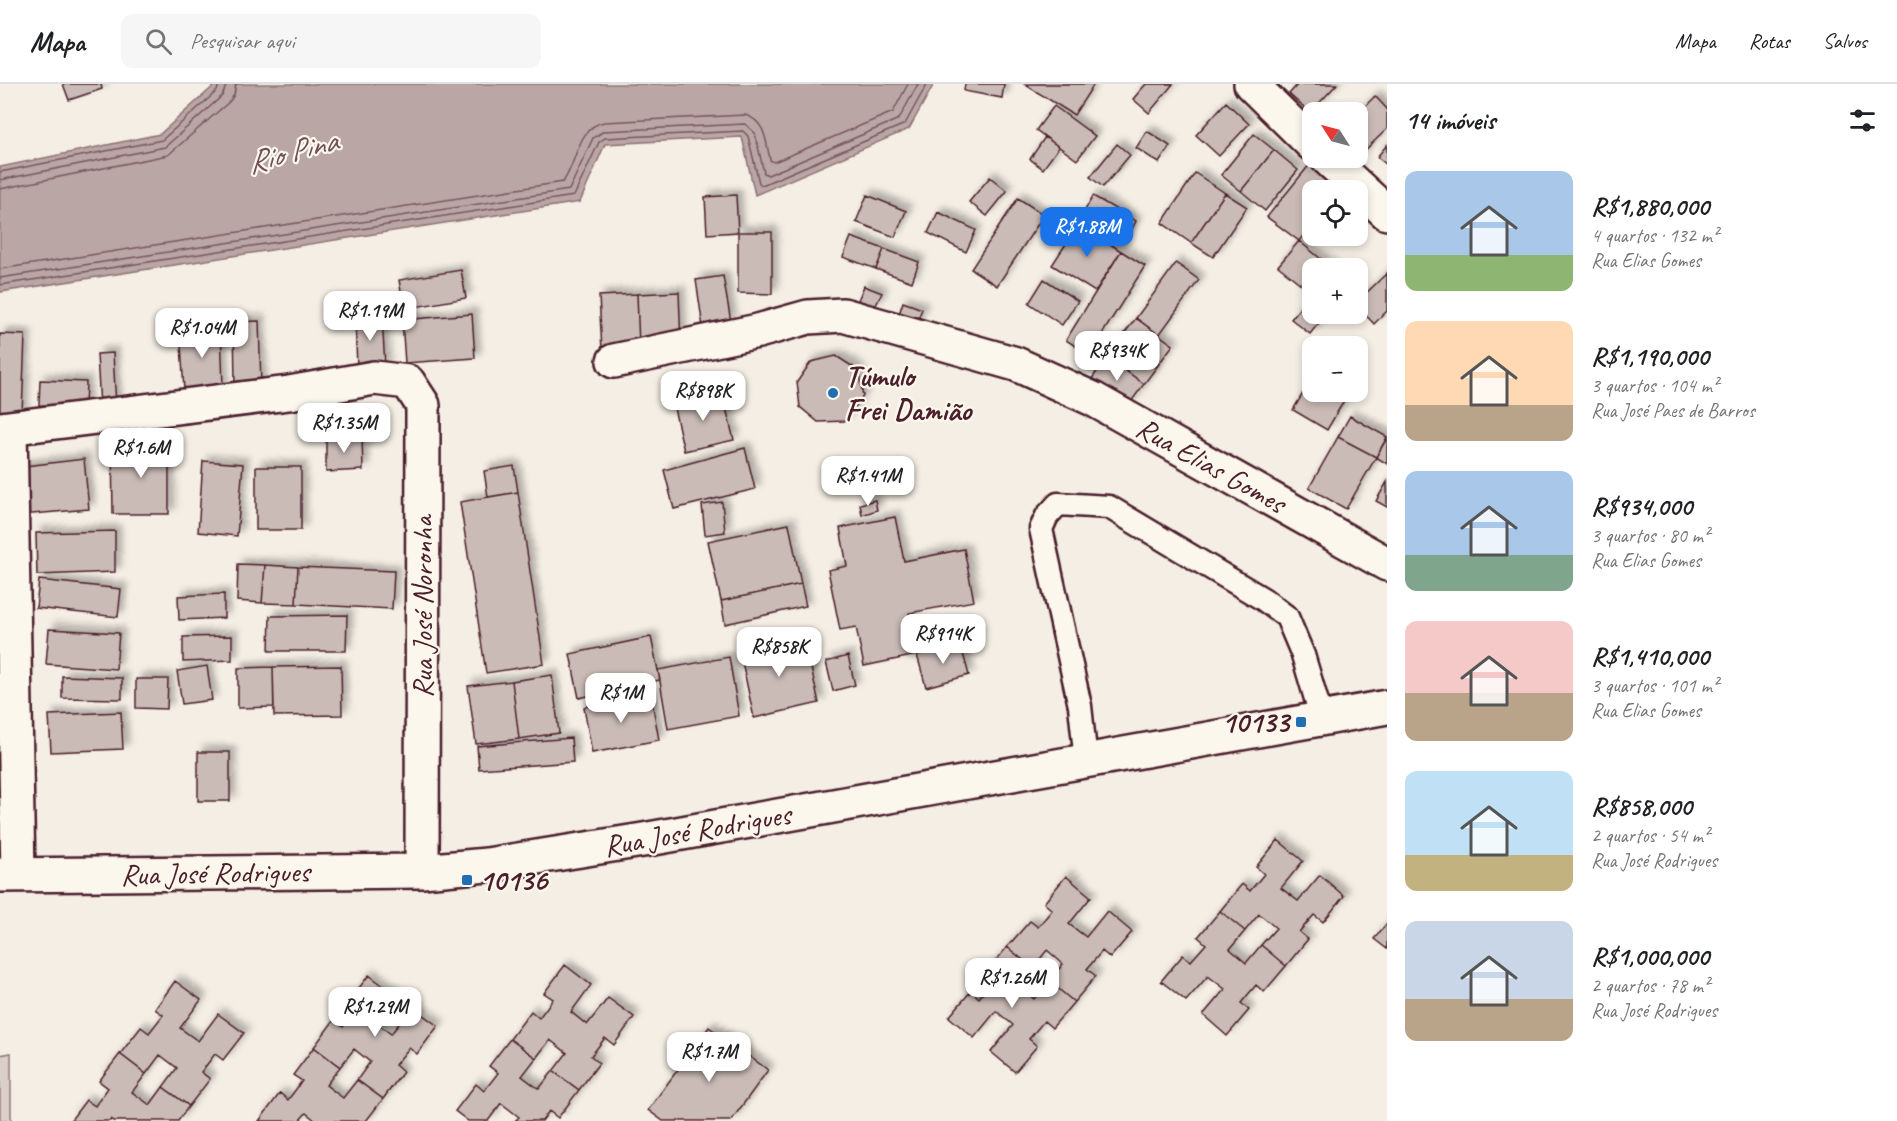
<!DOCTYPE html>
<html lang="pt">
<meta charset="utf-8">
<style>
:root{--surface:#fff;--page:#f6f6f6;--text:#202124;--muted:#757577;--line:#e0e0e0;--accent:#1a73e8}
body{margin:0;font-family:Caveat,sans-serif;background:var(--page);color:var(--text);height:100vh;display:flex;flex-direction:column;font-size:22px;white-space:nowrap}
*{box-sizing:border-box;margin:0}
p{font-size:20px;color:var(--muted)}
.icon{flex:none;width:33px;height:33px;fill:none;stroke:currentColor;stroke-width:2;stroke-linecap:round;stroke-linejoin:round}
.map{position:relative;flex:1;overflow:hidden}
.side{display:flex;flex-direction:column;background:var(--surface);width:510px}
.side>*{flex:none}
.needle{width:39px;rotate:306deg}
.controls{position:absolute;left:1302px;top:18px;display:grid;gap:12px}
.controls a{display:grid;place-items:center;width:66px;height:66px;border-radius:12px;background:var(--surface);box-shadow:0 3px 9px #0003;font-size:30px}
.price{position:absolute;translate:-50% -51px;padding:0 14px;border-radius:12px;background:#fff;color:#222;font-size:20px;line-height:39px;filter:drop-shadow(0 2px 3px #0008)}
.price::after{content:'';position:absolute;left:50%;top:36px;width:18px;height:14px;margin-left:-9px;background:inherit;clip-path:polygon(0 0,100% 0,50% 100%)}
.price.active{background:var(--accent);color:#fff}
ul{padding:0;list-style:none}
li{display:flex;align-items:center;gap:18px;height:150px;padding:0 18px}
li span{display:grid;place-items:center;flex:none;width:168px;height:120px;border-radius:12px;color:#555}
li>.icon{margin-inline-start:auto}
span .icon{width:72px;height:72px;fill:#fffc;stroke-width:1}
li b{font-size:26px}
h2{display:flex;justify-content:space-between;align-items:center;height:72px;padding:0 18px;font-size:26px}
header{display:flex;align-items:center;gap:36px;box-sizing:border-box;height:84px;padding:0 30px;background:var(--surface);border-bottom:2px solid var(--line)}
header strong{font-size:28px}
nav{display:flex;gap:33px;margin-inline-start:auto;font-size:21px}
.search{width:420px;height:54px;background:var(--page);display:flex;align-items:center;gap:15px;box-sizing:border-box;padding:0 21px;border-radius:12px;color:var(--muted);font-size:22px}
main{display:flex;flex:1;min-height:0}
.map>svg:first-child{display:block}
</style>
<header>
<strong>Mapa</strong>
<div class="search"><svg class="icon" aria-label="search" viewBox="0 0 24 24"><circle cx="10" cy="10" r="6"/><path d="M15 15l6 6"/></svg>Pesquisar aqui</div>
<nav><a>Mapa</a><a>Rotas</a><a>Salvos</a></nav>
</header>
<main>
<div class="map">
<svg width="1387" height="1037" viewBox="0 0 1387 1037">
<defs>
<filter id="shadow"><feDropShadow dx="5.5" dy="-5.5" stdDeviation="3" flood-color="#0004"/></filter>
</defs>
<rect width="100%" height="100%" fill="#f4eee4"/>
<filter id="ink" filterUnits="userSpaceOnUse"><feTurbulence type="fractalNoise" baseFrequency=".0167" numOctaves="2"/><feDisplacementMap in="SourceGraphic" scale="12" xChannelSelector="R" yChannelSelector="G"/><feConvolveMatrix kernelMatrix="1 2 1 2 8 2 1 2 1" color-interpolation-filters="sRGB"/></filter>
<g filter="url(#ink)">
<path fill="#dbd0c9" stroke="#92787a" stroke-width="1.5" d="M11 969V1037H0V971Z"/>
<path fill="#baa7a5" stroke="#8d7174" stroke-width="1.5" d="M216 0H934L909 45 755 111 742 53 605 60 580 118 0 208V83L160 50Z"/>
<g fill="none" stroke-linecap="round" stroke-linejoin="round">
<path stroke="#77555c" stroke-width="1.5" d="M0 88 162 56 217 7 219 0
M0 96 165 63 222 12 227 0
M0 105 168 71 229 18 234 11 236 0
M0 185 563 98C577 79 577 43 604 38L745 31C766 37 766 58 770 76L774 78 893 28 908 0
M0 194 569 106 593 54 604 47 745 40 755 49 764 89 768 91 899 35 918 0
M0 201 574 112 599 58 605 54 743 47 748 52 759 99 762 101 905 40 927 0"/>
</g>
<path fill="#cabbb6" stroke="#4a1f2b" stroke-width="1.5" filter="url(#shadow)" d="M63 0H101L102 5 69 16Z
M965 0H1004L1002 14 964 7Z
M1024 0H1094L1074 31Z
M1146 0H1173L1149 29 1133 15Z
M1298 0H1337L1310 29 1289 10Z
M1375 12 1387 25V45L1358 73V29Z
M1226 18 1249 40 1219 72 1196 51Z
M1054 22 1095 52 1077 76 1036 46Z
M1147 47 1170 62 1159 79 1136 64Z
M1254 50 1274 66 1241 107 1221 91Z
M1045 53 1059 63 1043 85 1030 75Z
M1117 60 1130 71 1103 103 1090 93Z
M1387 61V81L1377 73Z
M1274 66 1298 86 1265 127 1241 107Z
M1315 74 1339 106H1312V140L1299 157 1267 133Z
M1195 89 1225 109 1191 159 1162 139Z
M990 93 1007 107 987 132 969 118Z
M1225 109 1247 123 1213 173 1191 159Z
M736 111 738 148 707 150 705 113Z
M867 111 906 127 895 153 856 138Z
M1093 112 1136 137 1128 153 1084 128Z
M1018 114 1044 131 997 202 971 185Z
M938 128 976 146 966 168 928 149Z
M1079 140 1121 167 1095 208 1052 181Z
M738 148H772V210L738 209Z
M851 153 884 165 876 185 843 173Z
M1299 157 1332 184H1312V209L1278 182Z
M884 165 919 178 912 198 876 185Z
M1121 167 1145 182 1089 271 1066 256Z
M1176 179 1199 196 1159 251 1136 234Z
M461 186 466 214 404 225 399 196Z
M1387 189V227L1374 240 1358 223V217Z
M723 192 731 238 703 243 696 196Z
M1044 195 1078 217 1062 241 1029 219Z
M864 202 882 209 875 223 858 216Z
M679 208 681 262 639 263 637 210Z
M1312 209V230H1326L1310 250 1291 235Z
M637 210 639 263 602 266 599 212Z
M903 218 922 225 914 245 896 239Z
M472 230 475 274 405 279 402 236Z
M382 233 385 282 357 283 355 234Z
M1136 234 1173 261 1144 300 1107 273Z
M259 237 261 301H235L234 238Z
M221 244 223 304 184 306 180 246Z
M0 250 25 251 22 330 0 329Z
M113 269 116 323 100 324 97 270Z
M836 272 858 286 863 312 845 337 818 338 800 323 797 298 811 278Z
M1107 273 1144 300 1128 322 1091 296Z
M1312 294V308H1349L1327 346 1293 326Z
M40 296 86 298 85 323 39 321Z
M722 308 734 356 684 367 673 320Z
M1350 332 1387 353 1376 373 1338 353Z
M362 353 363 386 326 388V354Z
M1338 353 1376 373 1346 425 1309 404Z
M1387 354V380L1376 373Z
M169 360V430H113L112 361Z
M745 364 755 405 674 425 664 386Z
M84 375 89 425 21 431 17 383Z
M203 377 243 380 237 452 198 448Z
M514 382 518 408 488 413 484 387Z
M256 383H301V446H256Z
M1387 398V423L1376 417Z
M518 408 544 580 486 589 460 418Z
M875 416 877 426 862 431 860 420Z
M722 418 725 448 705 451 702 421Z
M895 433 904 477 964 465 974 517 909 529 917 571 864 582 856 543 840 546 828 486 847 482 840 444Z
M789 440 801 500 721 517 708 457Z
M115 447V488L37 491 36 449Z
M238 480 265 481 262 519 237 517Z
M265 481 298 483 296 520 262 519Z
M298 483 394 487 392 525 296 520Z
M39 496 121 505 118 533 36 524Z
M801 500 806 522 725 540 721 517Z
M224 510V534L179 536 178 512Z
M347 531 346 567H269L270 532Z
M49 545 119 549 116 585 46 580Z
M232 552V576L183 578V553Z
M651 553 660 596 579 614 570 570Z
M804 553 819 619 754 634 740 568Z
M960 559 969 591 926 603 917 571Z
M848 572 855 601 833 607 826 578Z
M729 573 739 632 668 645 658 586Z
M207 582 212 616 182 620 177 587Z
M341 582 342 631 274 632 273 583Z
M273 583 274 623 238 624V584Z
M552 591 559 649 519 655 512 597Z
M62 592 122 594V615L62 614Z
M136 595H168L167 625 136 624Z
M512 597 519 655 476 660 468 602Z
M651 612 659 656 592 669 584 623Z
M121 628 123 665 51 668 49 631Z
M571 654 573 678 479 685 477 662Z
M198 668H230V717H198Z
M1278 756 1303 777 1281 804 1298 817 1320 791 1344 812 1323 838 1314 831 1299 848 1308 855 1286 882 1261 861 1276 844 1259 830 1245 847 1220 827 1242 800 1250 807 1264 790 1256 783Z
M1066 792 1091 813 1069 840 1086 853 1107 827 1132 848 1110 874 1102 867 1087 885 1096 892 1074 918 1049 897 1063 880 1047 866 1033 884 1007 863 1030 837 1038 843 1052 826 1044 819Z
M1220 827 1245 847 1230 865 1246 879 1261 861 1286 882 1264 908 1256 901 1241 919 1249 926 1227 952 1203 931 1225 905 1208 892 1186 917 1161 897 1183 871 1191 877 1206 860 1198 853Z
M1387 839V865L1374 855Z
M1007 863 1033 884 1018 901 1034 915 1049 897 1074 918 1052 944 1044 937 1029 955 1037 962 1015 988 991 968 1013 941 996 927 974 954 949 933 971 907 979 914 994 896 986 889Z
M565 881 591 901 571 928 587 941 608 914 634 933 614 961 605 954 591 972 599 979 579 1006 553 987 567 969 550 956 536 974 510 955 531 927 539 934 553 915 544 909Z
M369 891 394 910 374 937 391 950 412 923 438 942 417 970 409 964 395 981 403 988 383 1015 357 996 370 978 354 965 340 983 314 963 334 936 343 943 357 924 348 918Z
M175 897 201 916 180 944 198 957 218 930 244 949 223 976 215 970 201 988 210 995 189 1022 163 1003 177 984 160 971 146 990 120 970 141 943 149 949 163 931 155 925Z
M709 943 768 986 731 1037H663L648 1026Z
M510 955 536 974 522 992 539 1005 553 987 579 1006 558 1034 549 1027 542 1037H515L519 1033 501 1019 488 1037H468L455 1027 476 1000 484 1007 498 989 489 982Z
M314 963 340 983 326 1001 343 1014 357 996 383 1015 366 1037H316L306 1029 299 1037H259L280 1009 288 1016 302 997 293 991Z
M120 970 146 990 132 1008 150 1021 163 1003 189 1022 178 1037H114L111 1035 110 1037H70L86 1016 95 1022 108 1004 99 997Z"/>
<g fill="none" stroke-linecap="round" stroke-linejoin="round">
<defs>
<path id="service" d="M1086 677 1080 622 1041 445 1047 432 1058 420 1109 423 1263 515 1287 533 1303 571 1322 635"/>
<path id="minor" d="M1251 0 1312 60
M1327 74 1387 129
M614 277 758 247 808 233 843 231 1016 280 1093 315 1387 480
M10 344 18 791
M0 345 289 309 374 294 408 298 423 321 422 787
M0 791 422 787 487 781 643 756 1387 623"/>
</defs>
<use href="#service" stroke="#4a1f2b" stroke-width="27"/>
<use href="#minor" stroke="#4a1f2b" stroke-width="38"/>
<use href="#service" stroke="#fbf7ec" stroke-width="22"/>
<use href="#minor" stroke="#fbf7ec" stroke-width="33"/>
</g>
</g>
<g fill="#1f6fb2" stroke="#fbf7ec" stroke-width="2">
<circle cx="833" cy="309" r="6"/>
<rect x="1295" y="632" width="12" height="12" rx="3"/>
<rect x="461" y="790" width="12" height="12" rx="3"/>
</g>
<g text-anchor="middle" stroke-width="4.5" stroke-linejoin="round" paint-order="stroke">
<g font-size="30" font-weight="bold" fill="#4a1f2b" stroke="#fbf7ec" text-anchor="start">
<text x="845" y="302">Túmulo<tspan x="845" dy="34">Frei Damião</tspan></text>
<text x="1289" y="648" text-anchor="end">10133</text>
<text x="479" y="806">10136</text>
</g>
<g font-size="30" fill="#4a1f2b" stroke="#fbf7ec">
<text transform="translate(1211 381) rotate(29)" y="10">Rua Elias Gomes</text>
<text transform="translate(422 523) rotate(-90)" y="10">Rua José Noronha</text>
<text transform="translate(697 746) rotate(-10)" y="10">Rua José Rodrigues</text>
<text transform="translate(215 789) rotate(-1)" y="10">Rua José Rodrigues</text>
</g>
<g font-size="32" font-style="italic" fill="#714f56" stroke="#fbf7ec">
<text transform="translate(292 67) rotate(-15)" y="11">Rio Pina</text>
</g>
</g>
</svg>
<div class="controls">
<a><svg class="needle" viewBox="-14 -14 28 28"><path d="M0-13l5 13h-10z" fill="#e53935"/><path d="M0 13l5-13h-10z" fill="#757577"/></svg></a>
<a><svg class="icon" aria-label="locate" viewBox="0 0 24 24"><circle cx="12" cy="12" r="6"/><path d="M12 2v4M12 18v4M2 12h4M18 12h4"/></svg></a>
<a>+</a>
<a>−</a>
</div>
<b class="price active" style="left:1087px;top:174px">R$1.88M</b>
<b class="price" style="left:370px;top:258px">R$1.19M</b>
<b class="price" style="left:202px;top:275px">R$1.04M</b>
<b class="price" style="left:1117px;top:298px">R$934K</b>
<b class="price" style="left:703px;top:338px">R$898K</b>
<b class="price" style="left:344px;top:370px">R$1.35M</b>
<b class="price" style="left:141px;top:395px">R$1.6M</b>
<b class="price" style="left:868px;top:423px">R$1.41M</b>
<b class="price" style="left:943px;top:581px">R$914K</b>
<b class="price" style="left:779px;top:594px">R$858K</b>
<b class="price" style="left:621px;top:640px">R$1M</b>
<b class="price" style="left:1012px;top:925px">R$1.26M</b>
<b class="price" style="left:375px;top:954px">R$1.29M</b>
<b class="price" style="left:709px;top:999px">R$1.7M</b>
</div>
<section class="side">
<h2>14 imóveis<svg class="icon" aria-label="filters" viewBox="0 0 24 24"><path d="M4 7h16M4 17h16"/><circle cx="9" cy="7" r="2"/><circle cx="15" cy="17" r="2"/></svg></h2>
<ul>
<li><span style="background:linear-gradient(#a9c7e8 70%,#8fb573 0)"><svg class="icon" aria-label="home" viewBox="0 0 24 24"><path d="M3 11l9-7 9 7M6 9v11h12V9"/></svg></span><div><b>R$1,880,000</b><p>4 quartos · 132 m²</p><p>Rua Elias Gomes</p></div></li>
<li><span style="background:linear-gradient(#ffd9b3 70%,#b9a48a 0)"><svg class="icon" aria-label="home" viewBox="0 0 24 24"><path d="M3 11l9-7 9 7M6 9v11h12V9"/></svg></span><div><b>R$1,190,000</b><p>3 quartos · 104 m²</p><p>Rua José Paes de Barros</p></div></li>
<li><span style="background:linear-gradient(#a9c7e8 70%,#7fa58c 0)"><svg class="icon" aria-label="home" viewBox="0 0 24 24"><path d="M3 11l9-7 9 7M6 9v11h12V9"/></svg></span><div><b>R$934,000</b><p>3 quartos · 80 m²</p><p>Rua Elias Gomes</p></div></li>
<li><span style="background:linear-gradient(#f6c9c9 60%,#b9a48a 0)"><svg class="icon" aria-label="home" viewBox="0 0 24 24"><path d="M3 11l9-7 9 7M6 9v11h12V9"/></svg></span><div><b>R$1,410,000</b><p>3 quartos · 101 m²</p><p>Rua Elias Gomes</p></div></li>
<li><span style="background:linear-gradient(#bfe0f5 70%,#c2b280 0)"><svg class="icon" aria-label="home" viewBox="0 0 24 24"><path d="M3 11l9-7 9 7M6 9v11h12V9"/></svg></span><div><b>R$858,000</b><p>2 quartos · 54 m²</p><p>Rua José Rodrigues</p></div></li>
<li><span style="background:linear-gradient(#c9d6e8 65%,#b9a48a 0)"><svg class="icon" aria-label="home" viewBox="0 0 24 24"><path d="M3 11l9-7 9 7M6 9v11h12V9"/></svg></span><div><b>R$1,000,000</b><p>2 quartos · 78 m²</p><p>Rua José Rodrigues</p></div></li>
</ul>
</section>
</main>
